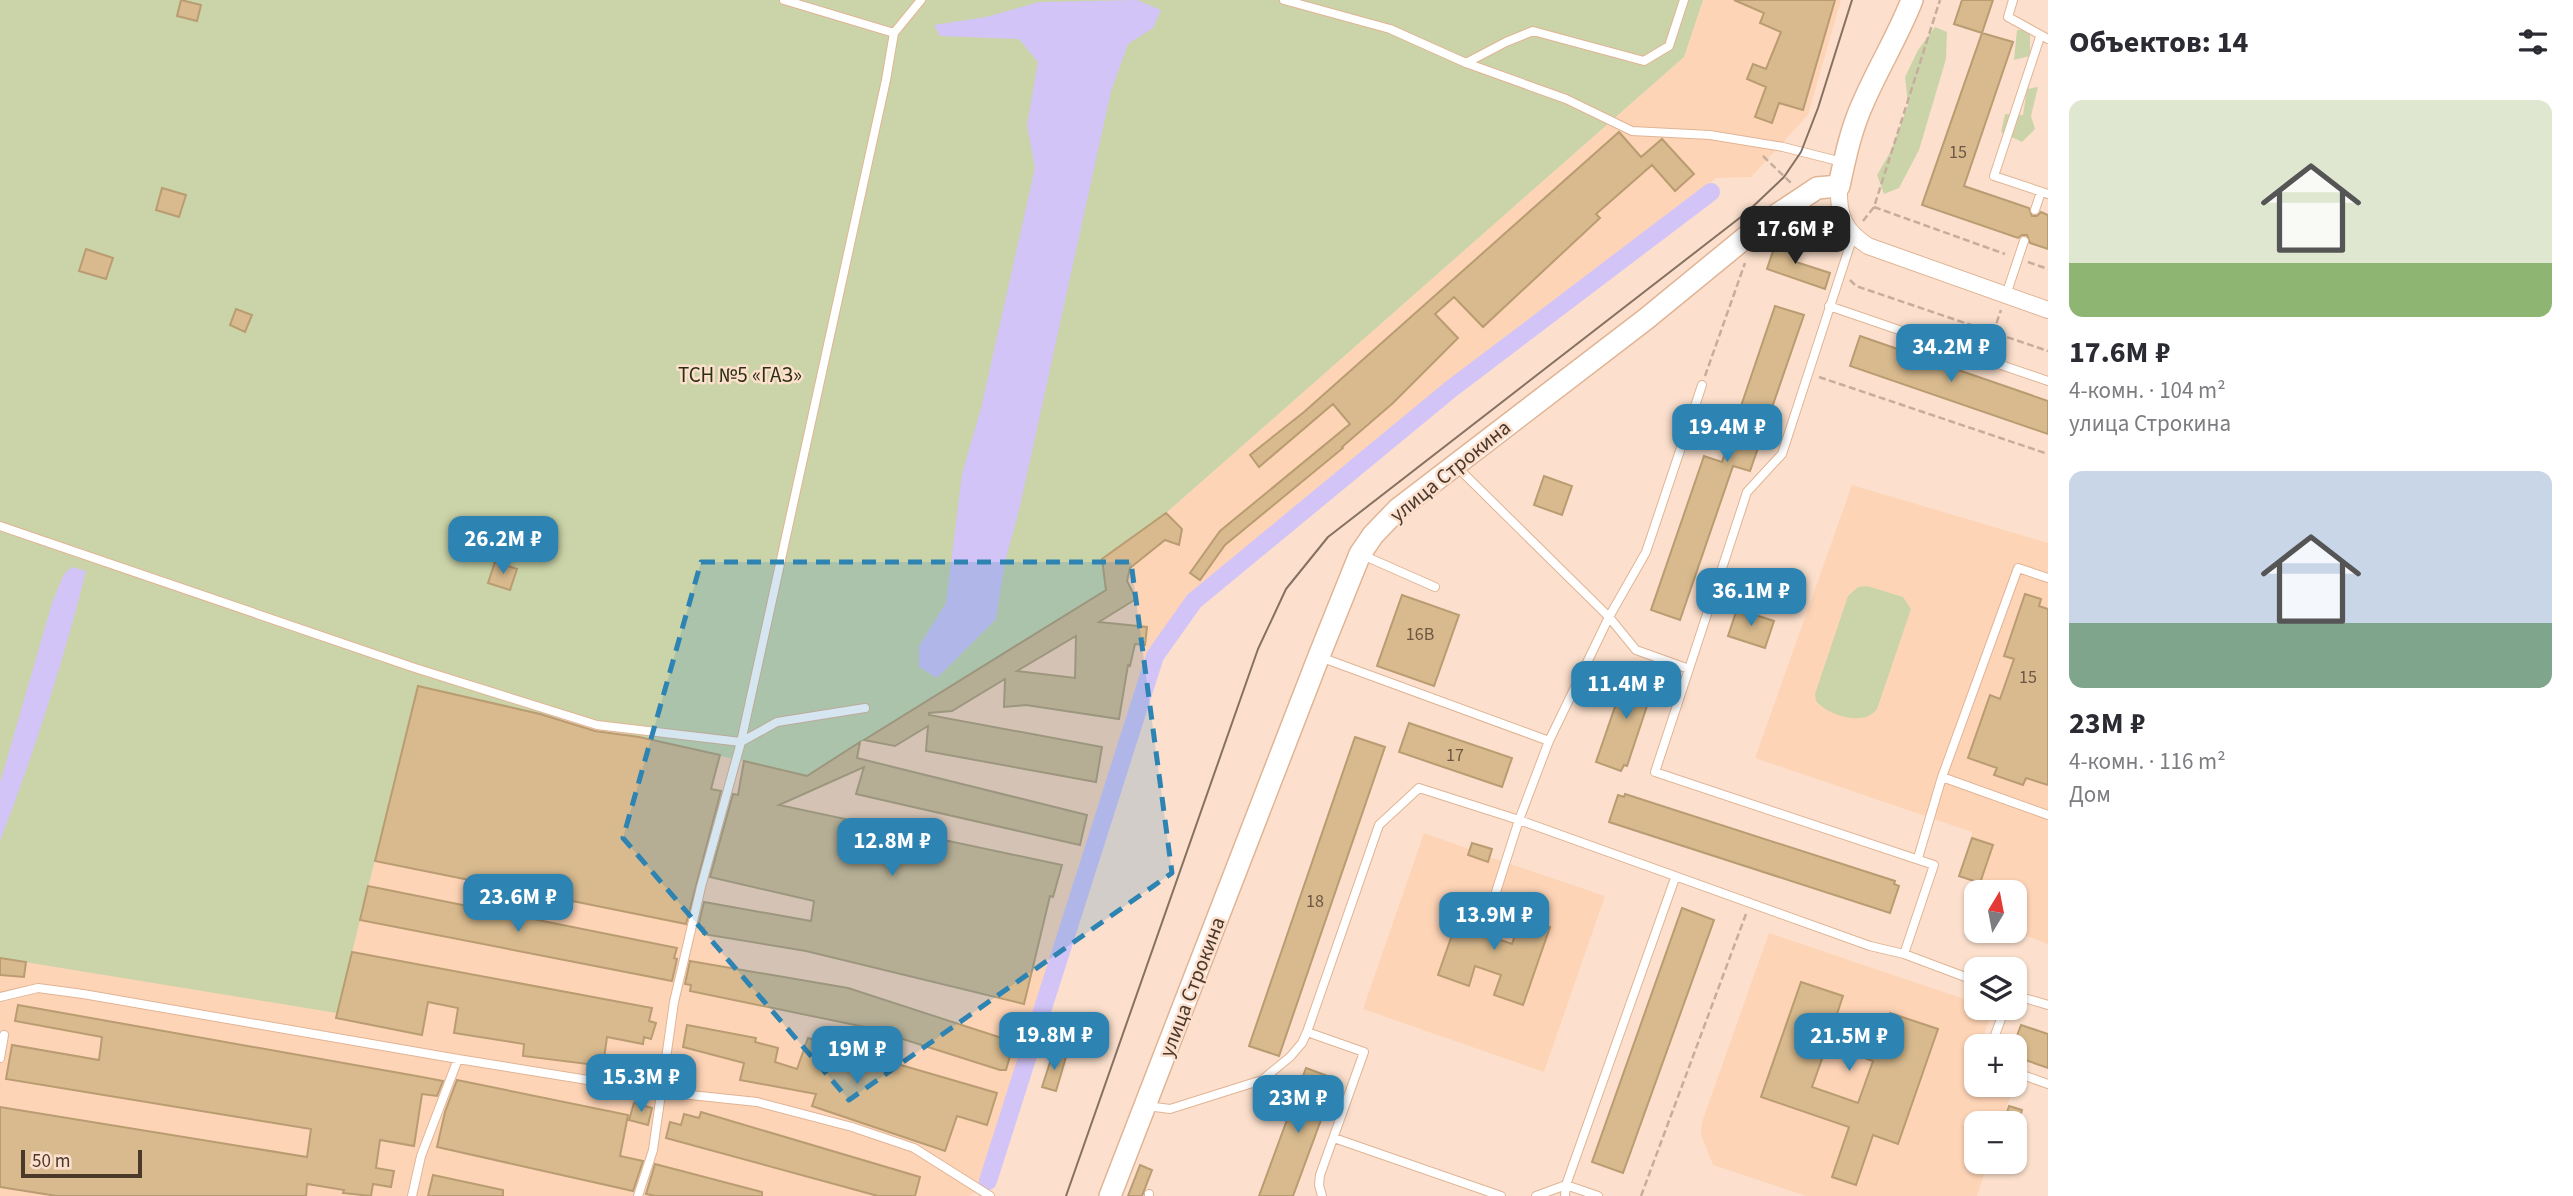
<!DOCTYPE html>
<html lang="ru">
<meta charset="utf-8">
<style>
:root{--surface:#fff;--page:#f7f7f7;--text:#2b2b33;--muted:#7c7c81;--accent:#2d84b3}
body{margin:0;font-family:"Source Sans 3",sans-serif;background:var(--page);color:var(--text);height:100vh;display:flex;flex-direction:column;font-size:26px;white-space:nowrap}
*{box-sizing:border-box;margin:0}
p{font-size:23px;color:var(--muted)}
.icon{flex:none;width:38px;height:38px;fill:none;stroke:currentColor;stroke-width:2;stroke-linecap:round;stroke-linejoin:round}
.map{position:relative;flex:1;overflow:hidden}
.side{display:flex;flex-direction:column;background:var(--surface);width:525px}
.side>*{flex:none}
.needle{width:46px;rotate:10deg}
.tools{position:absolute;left:1964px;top:880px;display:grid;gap:14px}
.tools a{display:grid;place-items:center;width:63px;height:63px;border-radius:14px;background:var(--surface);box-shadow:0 2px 5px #0004;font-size:35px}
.scale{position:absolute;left:21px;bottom:18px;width:121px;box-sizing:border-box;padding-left:7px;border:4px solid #4a382b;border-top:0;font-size:19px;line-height:24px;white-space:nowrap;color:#4a382b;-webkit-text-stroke:5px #fce0cd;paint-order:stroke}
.price{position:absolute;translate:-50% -60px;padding:0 16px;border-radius:14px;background:var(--accent);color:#fff;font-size:23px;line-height:46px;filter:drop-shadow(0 2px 4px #0008)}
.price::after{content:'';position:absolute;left:50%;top:42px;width:21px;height:16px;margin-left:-10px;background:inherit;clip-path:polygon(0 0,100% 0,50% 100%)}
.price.selected{background:#222;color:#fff}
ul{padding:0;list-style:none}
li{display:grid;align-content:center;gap:14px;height:371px;padding:0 21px}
li span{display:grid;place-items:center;height:217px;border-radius:14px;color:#555}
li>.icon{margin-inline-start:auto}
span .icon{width:126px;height:126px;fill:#fffc;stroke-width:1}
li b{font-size:30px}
h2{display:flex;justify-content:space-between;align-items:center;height:84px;padding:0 21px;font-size:30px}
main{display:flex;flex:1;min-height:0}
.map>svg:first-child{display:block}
</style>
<main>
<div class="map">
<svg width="2048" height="1196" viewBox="0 0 2048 1196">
<rect width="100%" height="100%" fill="#fce0cd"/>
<path fill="#fed4b6" d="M1703 0H1841L1808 115 1751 177 1716 178 1195 594 1152 656 993 1181 969 1196H0V958L26 962 418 686 807 776 930 699 1102 559 1166 513 1684 57Z
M1852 485 2048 543V944L2013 931 2014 892H1977L1980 883 1959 876 1972 838V832L1755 758Z
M1424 833 1469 849 1472 843 1492 849 1490 857 1605 896 1544 1072 1363 1009Z
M1769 933 1976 1003V1008L1993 1009 1980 1046H1976V1085H2014L2001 1123 1976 1124V1162H1988L1977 1196H1806L1713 1165 1701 1135 1702 1122Z"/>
<path fill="#cbd4a8" d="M0 0H1703L1684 57 1166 513 1103 559 1106 590 807 776 418 686 337 1013 0 958Z
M1935 27 1947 32 1946 59 1919 150 1899 188 1884 194 1877 175 1891 151 1908 105 1905 77 1918 50Z
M2017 30H2030V56L2014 60Z
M2038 87 2031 116 2035 129 2022 142 2001 132 2005 114 2023 115 2027 89Z
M1867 586 1903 597 1911 609 1877 709C1864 727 1829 716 1816 701L1815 694 1848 596 1858 587Z"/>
<path fill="#d2c4f7" d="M1137 0 1161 10 1153 28 1128 44 1111 91 1020 506 1005 562 996 619 937 678 919 667V646L946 603 962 474 981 408 1035 168 1027 125 1038 62 1019 39 940 36 934 25 986 17 1039 2Z
M72 567 86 571C63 663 34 753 0 841V783L52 603 64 574Z"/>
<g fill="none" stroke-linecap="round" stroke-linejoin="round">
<path stroke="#d2c4f7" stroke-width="18" d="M988 1181 1155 656 1194 601 1451 389 1711 192"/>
</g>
<path fill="#d8ba8e" stroke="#b99c71" stroke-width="2" fill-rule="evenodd" d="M181 0 201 5 197 21 177 16Z
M1734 0H1835L1803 110 1779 103 1772 123 1755 117 1766 87 1747 79 1753 64 1766 69 1781 32 1760 23 1764 13Z
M1962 0H1993L1982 33 1954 24Z
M1982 33 2013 42 1964 186 2029 208 2032 216H2037L2041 212 2048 215V249L2030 243 2027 235H2022L2018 238 1922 205Z
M1619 132 1641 157 1662 139 1694 174 1675 191 1652 165 1596 214 1600 218 1483 327 1454 297 1435 314 1458 338 1393 403 1342 447 1343 448 1225 545 1200 580 1190 573 1220 531 1350 424 1333 404 1259 467 1250 455 1304 412Z
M162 188 186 195 179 217 156 210Z
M1777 239 1801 248 1796 262 1830 273 1825 289 1767 269Z
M86 249 113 258 106 279 79 271Z
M1775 306 1804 315 1750 471 1733 466 1680 620 1651 610 1704 456 1722 462Z
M236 309 252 315 245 332 230 325Z
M1860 336 2048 401V434L1850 366Z
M1544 476 1572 486 1562 515 1534 505Z
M1166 513 1182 529 1179 545 1165 540 1130 568 1127 581 1136 599 1099 622 1147 627 1145 645 1135 644 1130 666 1128 665 1119 719 1026 705 1004 707 1005 679 952 711 929 713V715L1102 747 1096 782 926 751 928 726 895 746 864 740 1106 590 1102 559ZM1076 636 1075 678 1017 671Z
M495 562 517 569 510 590 488 583Z
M2025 594 2041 599 2039 606 2048 609V785L2026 778 2023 785 1994 775 1997 768 1968 758 1990 695 2000 699 2014 659 2004 656Z
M1402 595 1459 615 1434 686 1377 666Z
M1737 609 1774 621 1765 648 1728 636Z
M1628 669 1653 678 1651 684 1654 685 1627 766 1624 765 1621 771 1596 762Z
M418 686 540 714 595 731 639 737 720 755 711 789 721 791 686 924 375 861Z
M1409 723 1512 758 1502 787 1399 752Z
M1355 737 1385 747 1279 1056 1249 1046Z
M860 742 857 758 1087 815 1080 845 856 794 864 767 779 805 1062 865 1053 897 1050 896 1024 1004 806 951 703 934 704 928 698 927 704 902 811 921 814 901 710 877 733 794 738 795 744 761 807 776Z
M1625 794 1895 881 1894 884 1899 886 1890 913 1609 822 1618 795 1624 797Z
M1972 838 1993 845 1980 883 1959 876Z
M1472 843 1492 849 1488 862 1468 855Z
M368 886 677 948 674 958 677 959 672 981 360 920Z
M1465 898 1495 908 1486 935 1512 944 1521 917 1550 927 1523 1005 1494 995 1501 975 1475 966 1469 986 1438 975Z
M1682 908 1714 920 1623 1173 1592 1162Z
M352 952 652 1008 649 1021 656 1023 651 1039 644 1037 643 1044 607 1037 603 1066 523 1056 524 1044 454 1033 458 1008 428 1002 422 1035 336 1018Z
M0 958 26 962 24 977 0 975Z
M690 961 848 988 1014 1042 1006 1070H1000L865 1027 690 991 691 985 685 984Z
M1801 982 1843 996 1836 1017 1882 1033 1890 1013 1938 1029 1898 1144 1873 1135 1856 1185 1832 1177 1849 1127 1761 1097ZM1827 1045 1873 1061 1858 1103 1812 1087Z
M18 1005 422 1077 443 1081 437 1096 422 1094 414 1146 380 1140 376 1168 394 1171 391 1187 373 1184 371 1196 343 1193 344 1190 307 1184 306 1196H57L0 1187V1107L307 1157 311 1129 6 1079 12 1045 99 1060 102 1037 15 1021Z
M687 1025 756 1038 755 1042 778 1048 775 1062 797 1069 808 1038 997 1093 987 1125 957 1116 945 1151 812 1106 816 1094 740 1080 744 1063 683 1047Z
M2021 1025 2048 1034V1068L2014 1056V1044Z
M1053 1053 1066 1057 1056 1091 1042 1087Z
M630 1060 658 1066 656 1079 627 1073Z
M1306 1068 1336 1079 1293 1196H1259Z
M457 1080 628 1115 620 1156 643 1161 633 1191 437 1147 445 1112Z
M634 1103 652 1108 648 1125 629 1120Z
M2009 1106 2022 1110 2018 1124H2003Z
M701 1112 920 1177 915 1196H878L666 1138 670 1122 681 1125 684 1114 699 1118Z
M655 1164 762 1192V1196H656L646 1194Z
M1140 1165 1152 1170 1142 1196H1128Z
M433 1175 503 1190V1196H428Z"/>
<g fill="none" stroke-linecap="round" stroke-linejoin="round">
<defs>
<path id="service" d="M784 0 894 33
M1284 0 1390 29 1466 63 1566 99 1632 131 1710 135 1783 147 1842 162
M2013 0 2008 17 2048 39
M2040 37 1994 176 2048 194
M1466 63 1506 42 1533 31 1644 61 1669 46 1684 0
M2035 210 2041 192
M2006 295 2024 241
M1829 306 2048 381
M1455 465 1609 617 1636 650 1689 669 1655 772 1934 865 1904 954
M0 526 415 668 597 725 741 742 777 722 865 708
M1360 554 1435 587
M1320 657 1549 741 1519 820 1495 895
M1689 669 1747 492 1782 454 1853 236
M1549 741 1609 617 1646 552 1702 385
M1942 777 2048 815
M1918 858 1942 777 2018 568 2048 578
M2014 995 2048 1005
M0 997 38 988 83 994 458 1059 662 1092 757 1102 852 1127 914 1148 990 1196
M1307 1032 1364 1052 1320 1175 1319 1185 1322 1196
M1991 1046 2005 1008
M0 1058 4 1035
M2014 1072 2048 1084
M1147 1106 1170 1109 1262 1080 1290 1057 1302 1043 1307 1032 1379 825 1419 788 1519 820 1870 946 1904 954 1976 981
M1334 1138 1501 1196
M412 1196 421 1156 458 1059
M638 1196 653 1150 674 1002 701 887 741 742 886 80 894 33 921 0
M1149 1196V1194
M1536 1196 1566 1185 1565 1196
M1598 1196 1566 1185 1675 878"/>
<path id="minor" d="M1839 186C1838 215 1843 230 1868 246L2048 310"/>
<path id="tertiary" d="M1110 1196 1319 656 1360 554 1373 535 1398 509 1646 319 1757 228 1817 188 1839 186C1845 158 1851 129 1863 103 1878 68 1898 36 1912 0"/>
</defs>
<use href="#service" stroke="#e0b494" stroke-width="10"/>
<use href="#minor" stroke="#e0b494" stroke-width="18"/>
<use href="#tertiary" stroke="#e0b494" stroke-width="24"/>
<path stroke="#c6ad9c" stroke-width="2.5" stroke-dasharray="7 3.5" stroke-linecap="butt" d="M1763 156 1791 183
M1874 207 2005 254
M1806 218 1828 227
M1863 221 1874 207 1940 0
M2028 262 2048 269
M1850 280 1856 286 2048 351
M1993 333 2001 310
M1705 376 1745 263
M1819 377 2048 454
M1641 1196 1746 914"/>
<use href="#service" stroke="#fff" stroke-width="8"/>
<use href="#minor" stroke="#fff" stroke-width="16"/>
<use href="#tertiary" stroke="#fff" stroke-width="21"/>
<path stroke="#867162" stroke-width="2" d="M1066 1196 1258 649 1286 589 1328 537 1746 213 1784 177 1801 152 1818 108 1852 0"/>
</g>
<path fill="#2d84b3" fill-opacity="0.2" stroke="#2d84b3" stroke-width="5" stroke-dasharray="14 9" stroke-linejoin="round" d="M701 562H1131L1172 873 849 1100 623 838Z"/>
<g text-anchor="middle" stroke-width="5" stroke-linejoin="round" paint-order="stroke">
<g font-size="18" fill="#6e5844">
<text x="1958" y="158">15</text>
<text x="1420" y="640">16В</text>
<text x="2028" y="683">15</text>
<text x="1455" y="761">17</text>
<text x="1315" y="907">18</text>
</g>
<g font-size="21" fill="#2a2f11" stroke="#fce0cd">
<text x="740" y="382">ТСН №5 «ГАЗ»</text>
</g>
<g font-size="21" fill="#4a382b" stroke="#fce0cd">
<text transform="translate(1450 471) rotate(-39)" y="7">улица Строкина</text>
<text transform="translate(1192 987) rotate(-69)" y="7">улица Строкина</text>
</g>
</g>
</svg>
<div class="tools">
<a><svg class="needle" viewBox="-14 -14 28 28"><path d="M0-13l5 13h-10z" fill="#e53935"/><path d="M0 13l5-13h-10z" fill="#7c7c81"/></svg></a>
<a><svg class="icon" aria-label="layers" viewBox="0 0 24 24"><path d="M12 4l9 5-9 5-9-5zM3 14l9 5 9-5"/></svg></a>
<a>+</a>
<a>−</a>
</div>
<div class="scale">50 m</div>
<b class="price selected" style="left:1795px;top:266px">17.6M ₽</b>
<b class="price" style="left:1951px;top:384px">34.2M ₽</b>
<b class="price" style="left:1727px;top:464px">19.4M ₽</b>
<b class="price" style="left:503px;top:576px">26.2M ₽</b>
<b class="price" style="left:1751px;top:628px">36.1M ₽</b>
<b class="price" style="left:1626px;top:721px">11.4M ₽</b>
<b class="price" style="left:892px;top:878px">12.8M ₽</b>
<b class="price" style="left:518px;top:934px">23.6M ₽</b>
<b class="price" style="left:1494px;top:952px">13.9M ₽</b>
<b class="price" style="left:1054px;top:1072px">19.8M ₽</b>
<b class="price" style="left:1849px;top:1073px">21.5M ₽</b>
<b class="price" style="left:857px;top:1086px">19M ₽</b>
<b class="price" style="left:641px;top:1114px">15.3M ₽</b>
<b class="price" style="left:1298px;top:1135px">23M ₽</b>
</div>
<section class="side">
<h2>Объектов: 14<svg class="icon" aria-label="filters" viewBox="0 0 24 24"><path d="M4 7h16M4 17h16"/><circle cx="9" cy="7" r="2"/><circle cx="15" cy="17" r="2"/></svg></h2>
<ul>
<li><span style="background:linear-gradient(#dfe7d0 75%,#8fb573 0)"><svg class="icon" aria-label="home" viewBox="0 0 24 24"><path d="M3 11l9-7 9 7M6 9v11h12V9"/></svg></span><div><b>17.6M ₽</b><p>4-комн. · 104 m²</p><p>улица Строкина</p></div></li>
<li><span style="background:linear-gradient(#c9d6e8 70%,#7fa58c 0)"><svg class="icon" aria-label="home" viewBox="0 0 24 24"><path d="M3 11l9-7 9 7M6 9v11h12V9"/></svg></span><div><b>23M ₽</b><p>4-комн. · 116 m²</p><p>Дом</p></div></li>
</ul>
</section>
</main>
